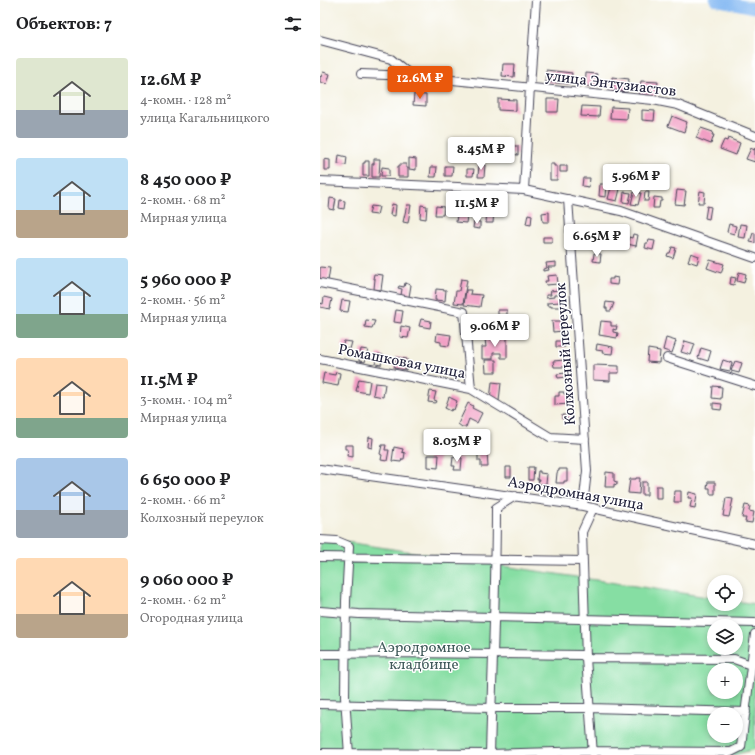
<!DOCTYPE html>
<html lang="ru">
<meta charset="utf-8">
<style>
:root{--surface:#fff;--page:#f6f6f6;--text:#202124;--muted:#757577;--accent:#ea580c}
body{margin:0;font-family:Vollkorn,serif;background:var(--page);color:var(--text);height:100vh;display:flex;flex-direction:column;font-size:15px;white-space:nowrap}
*{box-sizing:border-box;margin:0}
p{font-size:13px;color:var(--muted)}
.icon{flex:none;width:22px;height:22px;fill:none;stroke:currentColor;stroke-width:2;stroke-linecap:round;stroke-linejoin:round}
.map{position:relative;flex:1;overflow:hidden}
.side{display:flex;flex-direction:column;background:var(--surface);width:320px}
.side>*{flex:none}
.buttons{position:absolute;left:387px;top:575px;display:grid;gap:8px}
.buttons a{display:grid;place-items:center;width:36px;height:36px;border-radius:50%;background:var(--surface);box-shadow:0 2px 6px #0003;font-size:20px}
.price{position:absolute;translate:-50% -34px;padding:0 9px;border-radius:4px;background:#fff;color:#222;font-size:13px;line-height:26px;filter:drop-shadow(0 1px 2px #0008)}
.price::after{content:'';position:absolute;left:50%;top:24px;width:12px;height:9px;margin-left:-6px;background:inherit;clip-path:polygon(0 0,100% 0,50% 100%)}
.price.current{background:var(--accent);color:#fff}
ul{padding:0;list-style:none}
li{display:flex;align-items:center;gap:12px;height:100px;padding:0 16px}
li span{display:grid;place-items:center;flex:none;width:112px;height:80px;border-radius:4px;color:#555}
li>.icon{margin-inline-start:auto}
span .icon{width:48px;height:48px;fill:#fffc;stroke-width:1}
li b{font-size:17px}
h2{display:flex;justify-content:space-between;align-items:center;height:48px;padding:0 16px;font-size:17px}
main{display:flex;flex:1;min-height:0}
.map>svg:first-child{display:block}
</style>
<main>
<section class="side">
<h2>Объектов: 7<svg class="icon" aria-label="filters" viewBox="0 0 24 24"><path d="M4 7h16M4 17h16"/><circle cx="9" cy="7" r="2"/><circle cx="15" cy="17" r="2"/></svg></h2>
<ul>
<li><span style="background:linear-gradient(#dfe7d0 65%,#9aa5b1 0)"><svg class="icon" aria-label="home" viewBox="0 0 24 24"><path d="M3 11l9-7 9 7M6 9v11h12V9"/></svg></span><div><b>12.6M ₽</b><p>4-комн. · 128 m²</p><p>улица Кагальницкого</p></div></li>
<li><span style="background:linear-gradient(#bfe0f5 65%,#b9a48a 0)"><svg class="icon" aria-label="home" viewBox="0 0 24 24"><path d="M3 11l9-7 9 7M6 9v11h12V9"/></svg></span><div><b>8 450 000 ₽</b><p>2-комн. · 68 m²</p><p>Мирная улица</p></div></li>
<li><span style="background:linear-gradient(#bfe0f5 70%,#7fa58c 0)"><svg class="icon" aria-label="home" viewBox="0 0 24 24"><path d="M3 11l9-7 9 7M6 9v11h12V9"/></svg></span><div><b>5 960 000 ₽</b><p>2-комн. · 56 m²</p><p>Мирная улица</p></div></li>
<li><span style="background:linear-gradient(#ffd9b3 75%,#7fa58c 0)"><svg class="icon" aria-label="home" viewBox="0 0 24 24"><path d="M3 11l9-7 9 7M6 9v11h12V9"/></svg></span><div><b>11.5M ₽</b><p>3-комн. · 104 m²</p><p>Мирная улица</p></div></li>
<li><span style="background:linear-gradient(#a9c7e8 65%,#9aa5b1 0)"><svg class="icon" aria-label="home" viewBox="0 0 24 24"><path d="M3 11l9-7 9 7M6 9v11h12V9"/></svg></span><div><b>6 650 000 ₽</b><p>2-комн. · 66 m²</p><p>Колхозный переулок</p></div></li>
<li><span style="background:linear-gradient(#ffd9b3 70%,#b9a48a 0)"><svg class="icon" aria-label="home" viewBox="0 0 24 24"><path d="M3 11l9-7 9 7M6 9v11h12V9"/></svg></span><div><b>9 060 000 ₽</b><p>2-комн. · 62 m²</p><p>Огородная улица</p></div></li>
</ul>
</section>
<div class="map">
<svg width="435" height="755" viewBox="0 0 435 755">
<rect width="100%" height="100%" fill="#fff"/>
<filter id="ink" filterUnits="userSpaceOnUse"><feTurbulence type="fractalNoise" baseFrequency=".025" numOctaves="2"/><feDisplacementMap in="SourceGraphic" scale="8" xChannelSelector="R" yChannelSelector="G"/><feConvolveMatrix kernelMatrix="1 2 1 2 8 2 1 2 1" color-interpolation-filters="sRGB"/></filter>
<filter id="wash" filterUnits="userSpaceOnUse"><feTurbulence type="fractalNoise" baseFrequency=".012" numOctaves="4" result="noise"/><feDisplacementMap in="SourceGraphic" scale="16" xChannelSelector="R" yChannelSelector="G"/><feGaussianBlur stdDeviation="0.9" result="paint"/><feColorMatrix in="noise" values="0 0 0 0 0 0 0 0 0 0 0 0 0 0 0 0 0 1.4 0 .05"/><feComposite in="paint" operator="in"/></filter>
<g filter="url(#wash)">
<rect width="100%" height="100%" fill="#f4f1e0"/>
<path fill="#86dea3" stroke="#54806f" fill-rule="evenodd" d="M0 538 394 598V604H416V601L435 604V749L414 755H0ZM394 626H416V648H394ZM394 670H416V692H394ZM394 714H416V736H394Z"/>
<g fill="none" stroke-linecap="round" stroke-linejoin="round">
<path stroke="#85b9f3" stroke-width="11" d="M395 0 435 8"/>
</g>
<g id="blocks">
<path fill="#f29fc4" d="M183 64H195L194 77 182 76Z
M226 70 252 73 250 84 225 82Z
M3 72 10 74 7 84 0 82V76L1 77Z
M266 73 277 74 276 87 265 86Z
M292 77 309 79 307 92 293 90 294 85 292 84Z
M321 81 338 82 336 96 319 94Z
M94 94 106 95V106L93 105Z
M178 99 196 100V111L178 110Z
M227 99H239L238 112H227Z
M262 106 280 107 279 117 261 116Z
M291 107 308 108 307 119 290 118Z
M322 110 335 111 334 121 322 120Z
M352 116 367 122 364 132 348 126Z
M381 128 393 132 392 135H394L391 144 376 138Z
M408 138 420 143 416 155 400 149 404 140 407 141Z
M189 146H198V155L189 154Z
M431 148 434 150 435 148V162L426 159Z
M19 155 27 157 26 165 18 164Z
M89 158 96 159V170L89 169Z
M4 159 10 160V170H4Z
M54 159H60L59 177H52V164H54Z
M45 161H49V176H43V163H45Z
M80 164H86V168H88V177H78V166H80Z
M159 164 165 165 164 177H158Z
M230 164H234V166H237V180H230Z
M125 166H133L132 176H125Z
M240 166H247V172H240Z
M62 167 69 168V176H61Z
M111 167H117L116 177H110Z
M147 169H154L153 176H147Z
M263 178H270L269 187 262 186Z
M280 184H286L285 197 279 196Z
M291 187 300 189 297 201 288 199Z
M357 190 366 191 364 205 355 204Z
M380 191 385 192 384 203H378Z
M304 192 311 193 309 203 303 202Z
M314 192 321 193 318 205 311 204Z
M325 192H329L328 201H324Z
M334 197 342 198V201H340L339 208H333Z
M10 198 16 199 14 210 9 209Z
M20 200 25 201 24 209 19 208Z
M72 204 76 205 75 216 70 215Z
M87 205H91L88 223 83 222Z
M101 205 107 206 106 219 100 218Z
M51 206 59 207 57 215 49 214Z
M116 206 124 207 123 215H115Z
M133 206 137 207 136 215 128 214V208H133Z
M387 206 391 207 389 219 385 218Z
M138 208 148 209 146 223 136 222Z
M167 210H174L173 223H166Z
M229 212V222H223L222 213Z
M208 214 212 215 211 225 206 224Z
M154 221 160 222V229L153 228Z
M409 224 416 226 414 234 407 232Z
M420 224 427 225 425 238 418 237Z
M433 233H435V243L430 242Z
M313 234 318 235 316 246 307 244 309 237 312 238Z
M223 237H232V242H223Z
M329 240 335 241 333 250 325 248 326 243H328Z
M352 247 356 248 353 258 347 256 348 253H350Z
M274 253 281 254 280 262 273 261Z
M371 253 379 256 377 264 368 261Z
M390 260 404 264 401 273 387 268Z
M236 262V267H228L229 270 223 271V269L227 268 226 263Z
M0 267 10 268 8 281 0 280Z
M419 272 426 274 424 283 417 281Z
M54 274 63 275 61 290 54 289 55 279H53Z
M237 275 238 284 226 285 225 281H228L227 276Z
M293 277 298 278 297 285 289 284V279H293Z
M411 277 416 278 414 285 410 284Z
M141 279 147 280 143 304 134 303 136 291H139Z
M85 283 91 285 89 297 81 295 82 289 78 288 79 286 84 287Z
M116 289 126 290 125 301 115 300Z
M146 290H151L150 294 162 295 160 307 144 305Z
M239 290V295H234V297L226 298V295H231L230 291Z
M4 297 12 299 10 309 0 307V303L3 304Z
M22 300 30 301 28 312 20 311Z
M240 302 241 307H231V306H227V303Z
M286 302 294 303 291 311H287V308H285Z
M76 310 83 311 81 323 74 322Z
M178 310H187V315H178Z
M101 319 111 321 110 328 99 326Z
M46 320 55 321 52 328 45 327Z
M232 321H243V331L233 332Z
M281 321 291 322V326H297L296 330 293 329V332L298 333 297 338 279 335Z
M81 326 90 328 88 338 80 337Z
M117 333 131 335 129 346 121 345V342L116 341Z
M181 337H187V358H181V353H173V359H162V347H166L165 339H181Z
M346 338 356 341 352 353 343 350Z
M24 341 32 342 30 349 22 348Z
M236 341H245V347H236Z
M365 341 375 344 371 355 361 352Z
M277 344 293 347 292 354 282 353 283 351 276 350Z
M381 348 391 351 388 361 378 358Z
M41 349 48 350 45 362 39 361Z
M328 349 340 351 339 363 327 362Z
M58 354 63 355 61 365 56 364Z
M76 357 87 359 86 370 74 368Z
M165 360H176V372H166Z
M245 360 246 367H234L233 361Z
M403 360 412 363 410 371 400 369Z
M415 361 422 363 419 373 411 371Z
M273 365 299 366V373H290V381L273 380Z
M16 372 20 373 18 386 2 383 4 373 15 375Z
M246 373 247 377 238 378 237 374Z
M39 379 50 381 48 393 36 391Z
M172 382 181 383 179 401 170 400Z
M55 383 65 384 63 397 53 395Z
M393 386 402 387 401 399 392 398Z
M110 391 116 392 114 400 117 401 116 403 108 402Z
M239 392H244V394H249L250 404 235 405V396H239Z
M129 397 137 401 134 410 132 409 131 411 125 408Z
M148 403 153 406 152 408 162 413 157 423 149 419 146 427H142L138 424Z
M393 403 402 404 401 410 393 409Z
M242 415H252V419H242Z
M49 437 53 438 52 448 48 447Z
M25 445H33V457L27 456 28 449H25Z
M62 445H66L65 450H69L67 461 61 460 62 455 60 454Z
M74 447 83 449 82 452 85 453 84 459H82L81 462 72 461Z
M158 452H167L168 467H161V461H158Z
M108 455H119L118 468 108 467Z
M133 457 142 458 141 470H134L135 466H132Z
M186 467H191V477H186Z
M208 467H214L213 480H208Z
M239 469H247V481H244V483H236L237 473 238 471H239Z
M218 471H220V473L227 474 226 484H218L219 480H217Z
M286 472 294 473V481L297 482V485L294 484V487H285Z
M316 478H320L319 494 308 493 310 479H316Z
M322 482H327V495H322Z
M388 482H395V494H390V488H387Z
M336 486H342V499H336Z
M355 491H361V502H354Z
M369 492 377 494 375 508 370 507 372 498H368Z
M406 498 413 499 409 517 403 516Z
M425 505 430 506 429 511 434 512 432 523 425 522 426 518H422Z"/>
</g>
</g>
<g filter="url(#ink)">
<use href="#blocks" fill-opacity="0" stroke="#424154" stroke-width="1"/>
<g fill="none" stroke-linecap="round" stroke-linejoin="round">
<defs>
<path id="minor" d="M0 40 71 59 92 76
M41 74 92 76 333 100 358 105 435 136
M0 181 204 190 301 211 435 258
M204 190 210 87 216 0
M248 199 267 471 263 506
M0 283 144 312 151 389
M347 358 435 386
M0 359 151 389 230 437 265 439
M0 469 263 506 435 544
M0 540 17 541 29 546 26 601 25 697 29 755
M0 557 263 561
M0 611 39 614 435 623
M0 654 91 653 262 655 266 658 414 659 431 665
M0 704 171 708H270L426 712
M0 753 170 754 272 751 411 752 421 747 435 634
M170 755C172 673 176 591 176 508L195 496
M273 755 266 658 262 532 273 508"/>
</defs>
<use href="#minor" stroke="#424154" stroke-width="10"/>
<use href="#minor" stroke="#fff" stroke-width="8"/>
</g>
</g>
<g text-anchor="middle" stroke-width="3" stroke-linejoin="round" paint-order="stroke">
<g font-size="15" fill="#22223b" stroke="#fff">
<text transform="translate(291 83) rotate(7)" y="5">улица Энтузиастов</text>
<text transform="translate(245 354) rotate(-94)" y="5">Колхозный переулок</text>
<text transform="translate(82 361) rotate(11)" y="5">Ромашковая улица</text>
<text transform="translate(256 493) rotate(10)" y="5">Аэродромная улица</text>
</g>
<g font-size="15" fill="#405a5a" stroke="#fff">
<text x="104" y="652">Аэродромное<tspan x="104" dy="17">кладбище</tspan></text>
</g>
</g>
</svg>
<div class="buttons">
<a><svg class="icon" aria-label="locate" viewBox="0 0 24 24"><circle cx="12" cy="12" r="6"/><path d="M12 2v4M12 18v4M2 12h4M18 12h4"/></svg></a>
<a><svg class="icon" aria-label="layers" viewBox="0 0 24 24"><path d="M12 4l9 5-9 5-9-5zM3 14l9 5 9-5"/></svg></a>
<a>+</a>
<a>−</a>
</div>
<b class="price current" style="left:100px;top:100px">12.6M ₽</b>
<b class="price" style="left:161px;top:171px">8.45M ₽</b>
<b class="price" style="left:316px;top:198px">5.96M ₽</b>
<b class="price" style="left:157px;top:225px">11.5M ₽</b>
<b class="price" style="left:277px;top:258px">6.65M ₽</b>
<b class="price" style="left:175px;top:348px">9.06M ₽</b>
<b class="price" style="left:137px;top:463px">8.03M ₽</b>
</div>
</main>
